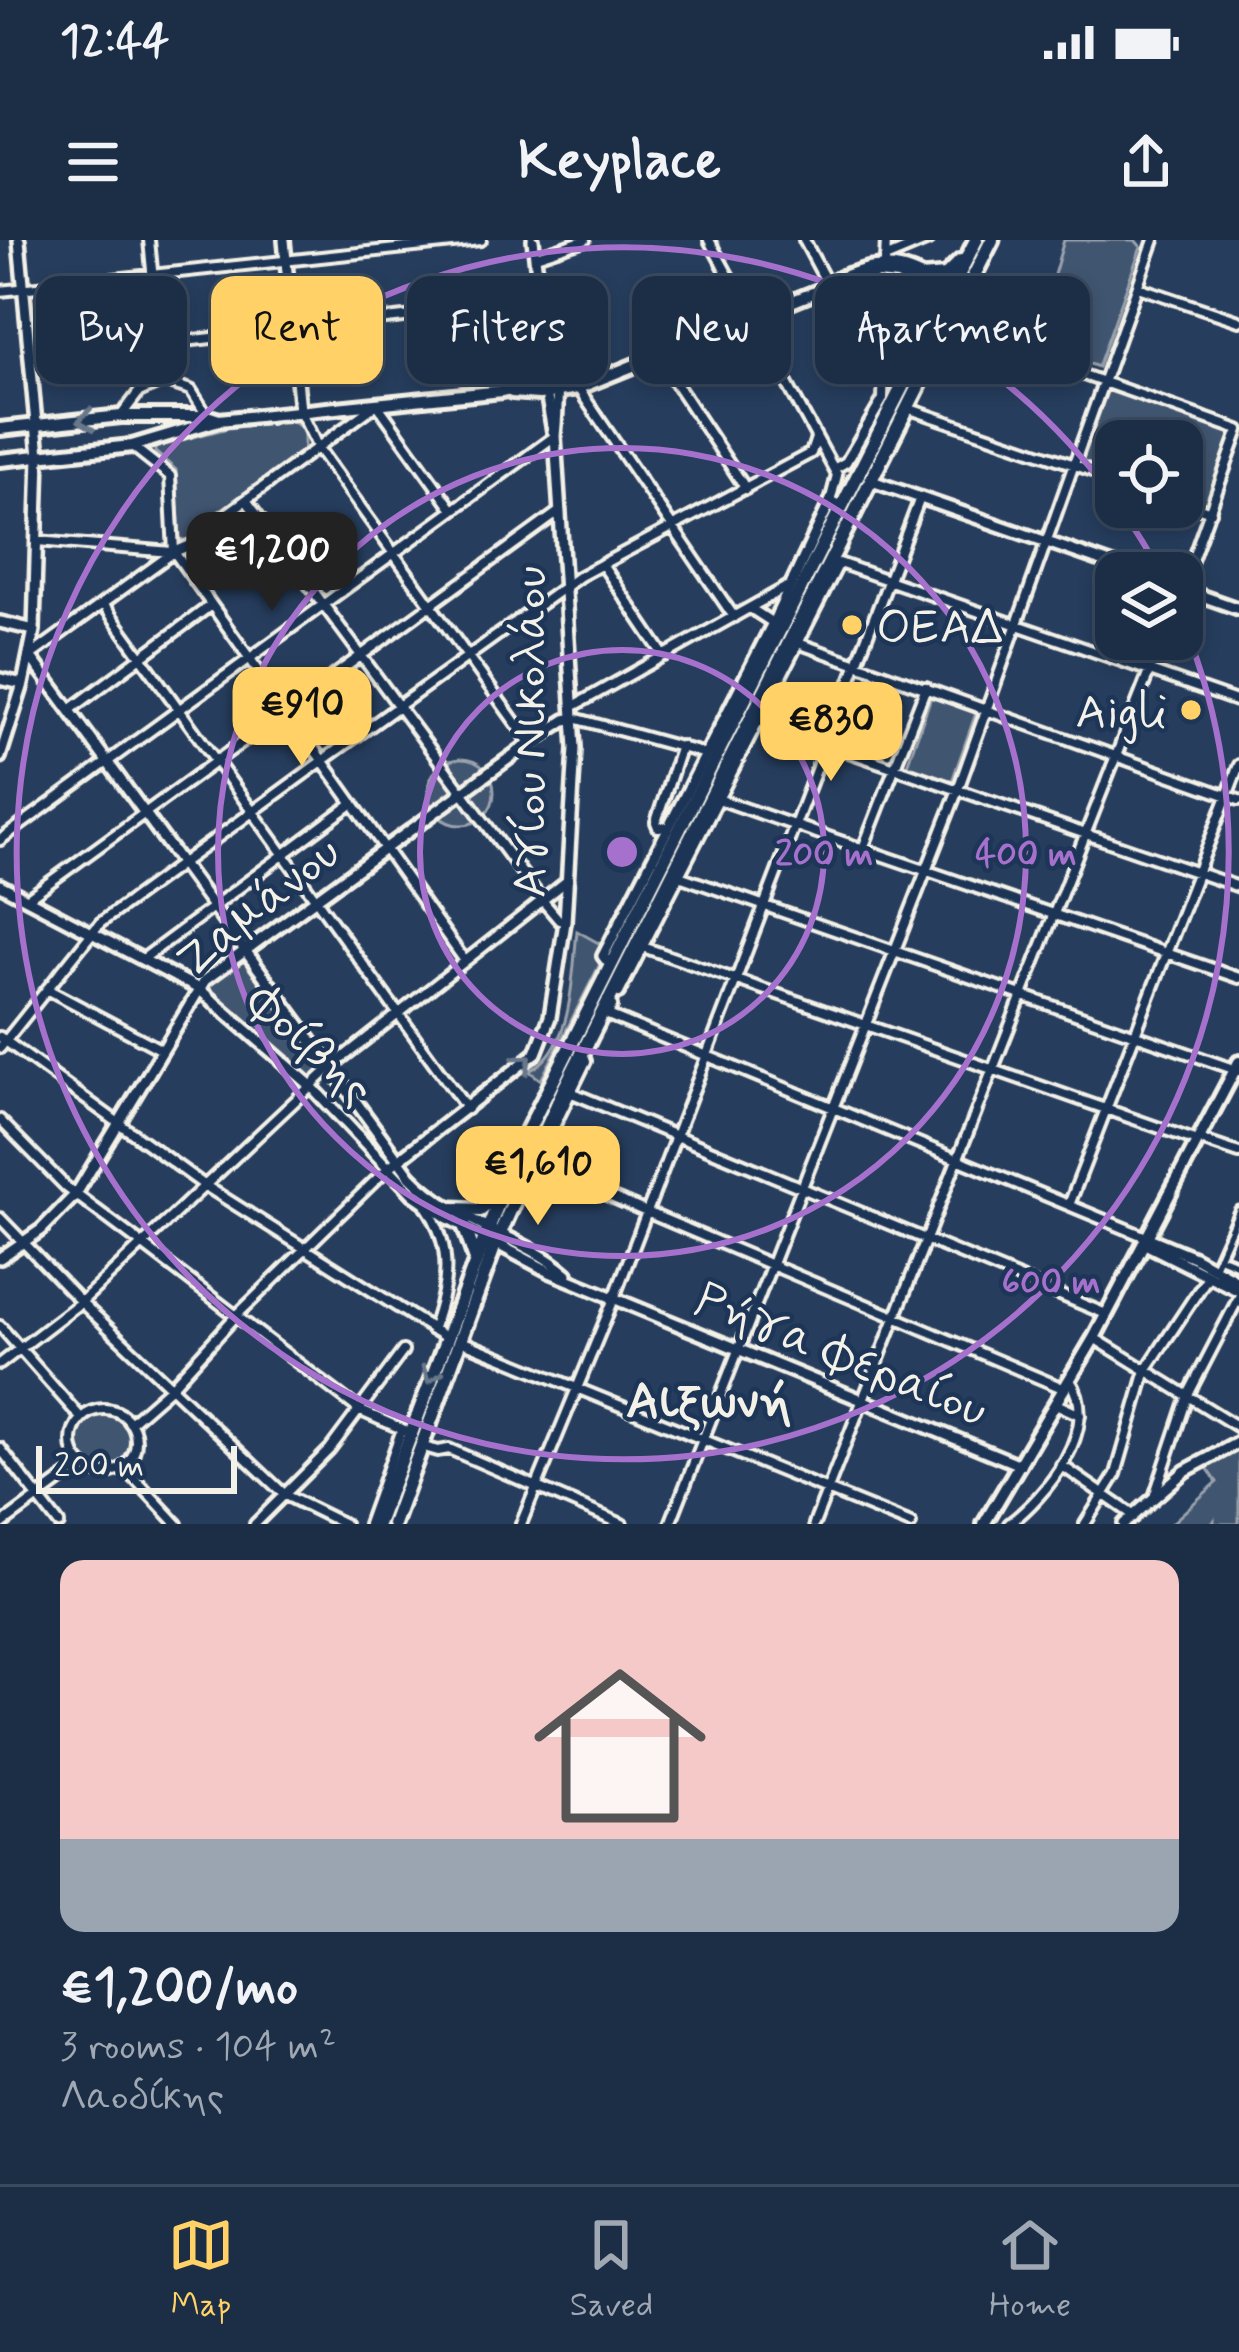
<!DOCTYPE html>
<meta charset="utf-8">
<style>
:root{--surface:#1c2e46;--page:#25364d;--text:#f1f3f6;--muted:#a0a8b3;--line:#3a4a5f;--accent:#ffd166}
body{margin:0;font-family:Mynerve,sans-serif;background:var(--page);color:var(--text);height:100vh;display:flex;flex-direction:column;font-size:45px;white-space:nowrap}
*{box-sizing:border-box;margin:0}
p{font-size:39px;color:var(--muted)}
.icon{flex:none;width:66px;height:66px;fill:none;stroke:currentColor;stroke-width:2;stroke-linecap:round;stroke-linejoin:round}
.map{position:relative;height:1284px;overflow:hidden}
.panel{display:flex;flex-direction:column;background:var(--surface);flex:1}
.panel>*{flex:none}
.banner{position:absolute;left:36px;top:36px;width:1167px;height:108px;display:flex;gap:24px}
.fabs{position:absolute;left:1095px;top:180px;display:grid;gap:24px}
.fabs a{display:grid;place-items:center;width:108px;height:108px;border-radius:24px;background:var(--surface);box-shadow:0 6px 18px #0003,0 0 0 3px var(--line);font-size:60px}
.scale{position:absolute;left:36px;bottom:30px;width:201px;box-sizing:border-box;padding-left:12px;border:6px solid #f4f1e8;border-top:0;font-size:33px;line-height:42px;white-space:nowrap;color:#f4f1e8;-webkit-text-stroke:9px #1d3557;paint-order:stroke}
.price{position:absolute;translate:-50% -102px;padding:0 27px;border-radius:24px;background:var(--accent);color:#111;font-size:39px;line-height:78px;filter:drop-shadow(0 3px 6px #0008)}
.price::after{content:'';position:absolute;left:50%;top:72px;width:36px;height:27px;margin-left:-18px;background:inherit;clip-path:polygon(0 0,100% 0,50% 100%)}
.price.on{background:#222;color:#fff}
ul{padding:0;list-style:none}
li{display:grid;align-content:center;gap:24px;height:636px;padding:0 60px}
li span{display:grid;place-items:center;height:372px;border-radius:24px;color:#555}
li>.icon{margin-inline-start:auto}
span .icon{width:216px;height:216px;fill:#fffc;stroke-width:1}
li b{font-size:51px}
.chip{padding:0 42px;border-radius:24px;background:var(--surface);box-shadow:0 6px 18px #0003,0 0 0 3px var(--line);font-size:42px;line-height:108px}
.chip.on{background:var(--accent);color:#111}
.status{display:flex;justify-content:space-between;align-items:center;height:84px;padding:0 60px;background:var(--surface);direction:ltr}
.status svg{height:33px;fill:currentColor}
header{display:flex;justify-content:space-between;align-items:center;height:156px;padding:0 60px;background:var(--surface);font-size:54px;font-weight:800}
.tabs{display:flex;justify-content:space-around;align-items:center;height:168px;border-top:3px solid var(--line);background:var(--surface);font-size:33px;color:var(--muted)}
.tabs a{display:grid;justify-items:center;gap:6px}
.tabs .on{color:var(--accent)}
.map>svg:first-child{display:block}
</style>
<div class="status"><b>12:44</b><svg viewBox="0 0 49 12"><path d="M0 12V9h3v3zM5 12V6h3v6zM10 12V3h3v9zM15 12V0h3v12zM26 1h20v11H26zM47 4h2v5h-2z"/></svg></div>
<header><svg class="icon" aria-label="menu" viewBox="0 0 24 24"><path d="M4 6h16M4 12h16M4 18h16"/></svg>Keyplace<svg class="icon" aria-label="share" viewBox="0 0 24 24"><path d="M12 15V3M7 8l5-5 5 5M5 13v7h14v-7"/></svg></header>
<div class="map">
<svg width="1239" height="1284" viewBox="0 0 1239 1284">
<rect width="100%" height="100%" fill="#263d5d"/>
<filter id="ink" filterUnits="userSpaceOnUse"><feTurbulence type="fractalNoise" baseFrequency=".00833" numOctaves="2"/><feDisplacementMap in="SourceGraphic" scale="24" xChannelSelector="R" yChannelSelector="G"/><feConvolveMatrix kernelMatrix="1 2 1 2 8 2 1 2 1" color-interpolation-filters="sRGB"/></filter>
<g filter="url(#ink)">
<path fill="#40546f" stroke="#9aa2ac" stroke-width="3" d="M1064 0H1135L1141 7 1098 127 1048 108 1063 65 1047 59Z
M912 49 925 63 923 85 900 130 891 129V86L905 52Z
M1108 149 1233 194 1207 266 1182 257V201H1116V234L1082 222Z
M293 181 304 190V209L239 257 198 299 187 302 180 298 176 230 155 212V207L228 188Z
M931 457 976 473 952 541 907 525Z
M428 552a33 33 0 1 1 66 0a33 33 0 1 1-66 0Z
M577 691 602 705 596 715 602 720 541 840 529 831C574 809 572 735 577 691Z
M247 716 326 825 310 840 204 747Z
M76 1202a27 27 0 1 1 54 0a27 27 0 1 1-54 0Z
M1239 1206V1284H1214V1281L1212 1284H1171L1217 1242 1203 1222Z"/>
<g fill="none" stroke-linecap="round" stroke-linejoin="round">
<defs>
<path id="pedestrian" d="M1219 1017 1239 1025
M1214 1027 1239 971"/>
<path id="minor" d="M149 0 163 141
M709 0 837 235 830 262
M804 0 829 47
M536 16 585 0
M885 18 928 0
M885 22 886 0
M1138 47 1239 81
M0 51 481 0
M959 91 1239 190
M657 115 746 249
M30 118 541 62
M578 148 734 377
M907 168 1116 239
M300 171 318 208 530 503
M121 176 139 152 163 141 191 150 207 176
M132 206 170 236 174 312 465 721
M834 229 846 222 883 159 885 86 900 47 909 41
M246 260 542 660 559 680 565 682
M1182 262 1211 272
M37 301 172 312
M602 324 664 416
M1182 348 1239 190
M103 364 467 869
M750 368 773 383
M798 403 1239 560
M30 416 174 312 198 302 213 284 377 164 453 270
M574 466 792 344
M70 470 211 365
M574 478 706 514
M759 481 1239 647
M718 559 1239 738
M667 587H658L656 582 681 506
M0 600 555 196
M862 611 926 447
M679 636 1239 831
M28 658 560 271
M643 707 1197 901
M143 719 353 563
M47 749 160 809
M619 753 839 323 1239 462
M612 766 608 775 1146 997
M0 797 204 945 445 1097
M0 808 100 683 322 521 580 336 811 213 816 198
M570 852 1106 1074
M0 880 66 947 142 1004 361 1171 411 1193
M549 897 586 821 583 813
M1198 899 1239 913
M540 916V927L1065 1149
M1069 965 1239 525
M426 966C454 1007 448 1047 432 1090
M0 978 81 1062 285 1255 344 1284
M0 1086 81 1178
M1094 1098 1238 1187
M461 1101 911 1284
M0 1124 81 1062 331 827 568 640
M1056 1164 1080 1175
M72 1201a32 32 0 1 1 64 0a32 32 0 1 1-64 0Z
M130 1183 170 1148 236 1076 388 928
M424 1207 438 1211 449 1209 622 1284
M0 1208 59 1284
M1061 1225 1133 1275
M124 1227 177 1284
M1155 1254 1188 1155 1239 1057
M2 1284 82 1225
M255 1284 330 1209 403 1111
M368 1284 402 1189
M521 1284 611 1066 920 258
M670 1284 957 552 1154 0
M814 1284 1162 399
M1009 1284C1046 1256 1102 1188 1070 1140
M1085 1284 1116 1234 1146 1130 1209 1035"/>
<path id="tertiary" d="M284 0 300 171
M533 0 544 93 546 153 553 191
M872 241 1136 333
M1182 349 1239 369
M0 382 34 390
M30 416 410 936C453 982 520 994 567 1034
M0 439 23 444
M0 517 23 444 34 390 39 216 19 0
M0 645 199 749 310 845 413 954 448 978 550 1032 1020 1225
M610 725 603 716 773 383 830 262 840 266
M388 928 536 813 550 777 565 682 575 508 555 196C558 165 561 120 544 93
M1146 997 1194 1017 1239 1042
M1143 1003 1239 1051
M0 1018 41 990 76 954 205 740 530 503 565 480 574 478
M1124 1284 1185 1231 1239 1202"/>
<path id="secondary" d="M829 47C837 38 844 36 855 33 898 17 920 37 957 56
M512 152 539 154 578 148 818 51 878 33 898 35 958 66
M0 189 121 176H207L219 180
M0 220 132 206 219 180 502 151 545 141 596 138
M984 1284 1094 1098 1239 822"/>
<path id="primary" d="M921 38 946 36 961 21
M917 45 930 64 929 82
M453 969 480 970 495 958
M464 985 475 1017
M377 1284 518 910 976 0
M393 1284 496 1002 564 849 992 0"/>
</defs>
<use href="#pedestrian" stroke="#f4f1e8" stroke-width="15"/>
<use href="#minor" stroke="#f4f1e8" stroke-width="16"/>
<use href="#tertiary" stroke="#f4f1e8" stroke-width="18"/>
<use href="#secondary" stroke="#f4f1e8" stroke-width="20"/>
<use href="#primary" stroke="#f4f1e8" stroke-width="21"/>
<use href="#pedestrian" stroke="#1d3557" stroke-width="6"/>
<use href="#minor" stroke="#1d3557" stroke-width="8"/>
<use href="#tertiary" stroke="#1d3557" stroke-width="9"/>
<use href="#secondary" stroke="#1d3557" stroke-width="10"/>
<use href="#primary" stroke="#1d3557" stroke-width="12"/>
</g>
<defs><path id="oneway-chevron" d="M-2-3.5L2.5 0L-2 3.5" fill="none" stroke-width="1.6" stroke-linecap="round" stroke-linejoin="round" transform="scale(3)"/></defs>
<g stroke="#68778a">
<use href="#oneway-chevron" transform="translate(86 180) rotate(172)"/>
<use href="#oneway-chevron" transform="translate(524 822) rotate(-42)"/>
<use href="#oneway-chevron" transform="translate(431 1135) rotate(109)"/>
</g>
</g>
<g fill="none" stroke="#a571cd" stroke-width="6">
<circle cx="622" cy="612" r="202"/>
<circle cx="622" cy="612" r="404"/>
<path d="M1121 269A606 606 0 0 1 1160 332M1184 385A606 606 0 1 1 1115 260"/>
</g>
<g fill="#ffd166" stroke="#1d3557" stroke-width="4.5">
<circle cx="852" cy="385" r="12"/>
<circle cx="1191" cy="470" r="12"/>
</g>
<g text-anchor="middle" stroke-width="9" stroke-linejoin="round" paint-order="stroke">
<g font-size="48" fill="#f4f1e8" stroke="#1d3557" text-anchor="start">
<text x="876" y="402">ΟΕΑΔ</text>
<text x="1167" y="487" text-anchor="end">Aigli</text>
</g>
<g font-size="48" fill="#f4f1e8" stroke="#1d3557">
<text transform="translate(528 492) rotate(-90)" y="17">Αγίου Νικολάου</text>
<text transform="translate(257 665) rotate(-39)" y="17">Ζαμάνου</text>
<text transform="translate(312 804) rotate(43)" y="17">Φοίβης</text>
<text transform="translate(842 1113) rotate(22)" y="17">Ρήγα Φεραίου</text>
</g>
<g font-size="51" font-weight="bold" fill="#f4f1e8" stroke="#1d3557">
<text x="709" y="1177">Αιξωνή</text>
</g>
</g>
<circle cx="622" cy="612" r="18" fill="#a571cd" stroke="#1d3557" stroke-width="6"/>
<g font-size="36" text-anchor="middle" font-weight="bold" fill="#a571cd" stroke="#1d3557" stroke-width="9" stroke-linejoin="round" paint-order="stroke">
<text x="824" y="625">200 m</text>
<text x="1026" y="625">400 m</text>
<text x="1051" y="1053">600 m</text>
</g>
</svg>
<div class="fabs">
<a><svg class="icon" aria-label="locate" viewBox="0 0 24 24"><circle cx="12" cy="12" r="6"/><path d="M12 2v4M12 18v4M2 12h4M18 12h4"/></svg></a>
<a><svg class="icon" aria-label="layers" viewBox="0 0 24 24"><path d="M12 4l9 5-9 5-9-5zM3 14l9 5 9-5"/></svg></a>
</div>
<div class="scale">200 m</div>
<b class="price on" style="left:272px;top:374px">€1,200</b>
<b class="price" style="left:302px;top:529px">€910</b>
<b class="price" style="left:831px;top:544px">€830</b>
<b class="price" style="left:538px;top:988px">€1,610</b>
<div class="banner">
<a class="chip">Buy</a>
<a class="chip on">Rent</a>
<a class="chip">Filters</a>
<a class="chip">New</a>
<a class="chip">Apartment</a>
</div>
</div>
<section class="panel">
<ul>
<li><span style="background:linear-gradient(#f6c9c9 75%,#9aa5b1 0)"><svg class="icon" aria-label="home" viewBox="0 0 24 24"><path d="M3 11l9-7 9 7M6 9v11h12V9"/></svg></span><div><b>€1,200/mo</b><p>3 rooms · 104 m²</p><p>Λαοδίκης</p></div></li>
</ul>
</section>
<nav class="tabs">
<a class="on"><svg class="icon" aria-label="map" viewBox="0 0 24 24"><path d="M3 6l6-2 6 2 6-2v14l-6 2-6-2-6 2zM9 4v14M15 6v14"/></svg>Map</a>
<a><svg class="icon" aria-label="saved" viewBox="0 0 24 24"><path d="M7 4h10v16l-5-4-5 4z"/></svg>Saved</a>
<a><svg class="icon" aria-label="home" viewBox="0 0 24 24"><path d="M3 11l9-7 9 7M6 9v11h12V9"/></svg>Home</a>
</nav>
